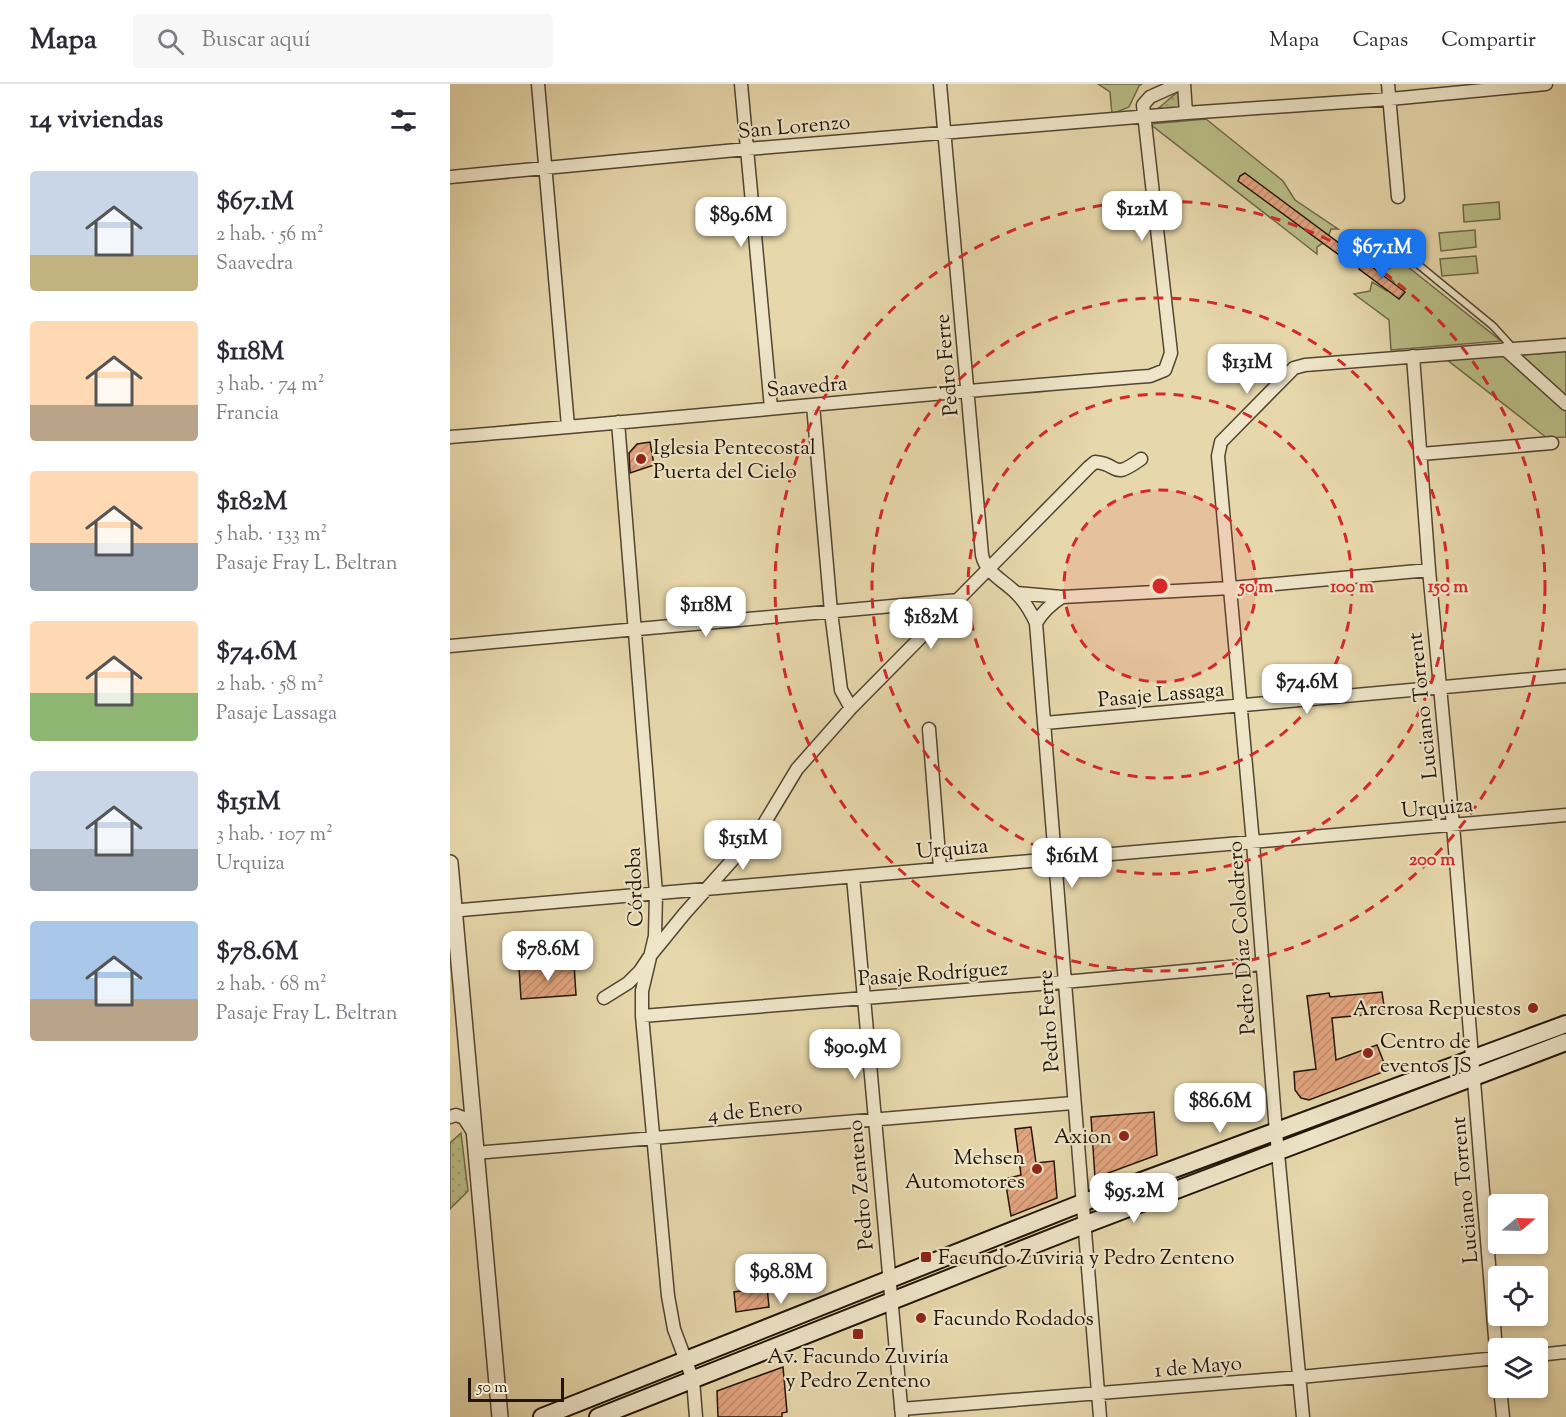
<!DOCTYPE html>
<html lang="es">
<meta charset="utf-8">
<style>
:root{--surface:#fff;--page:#f7f7f7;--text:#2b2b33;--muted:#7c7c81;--line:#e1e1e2;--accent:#1a73e8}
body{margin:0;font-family:"Sorts Mill Goudy",serif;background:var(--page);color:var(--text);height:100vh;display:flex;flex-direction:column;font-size:22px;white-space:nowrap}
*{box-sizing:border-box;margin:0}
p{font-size:20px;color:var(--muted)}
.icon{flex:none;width:33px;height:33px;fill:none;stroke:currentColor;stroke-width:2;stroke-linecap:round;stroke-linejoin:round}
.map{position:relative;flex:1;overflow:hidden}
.panel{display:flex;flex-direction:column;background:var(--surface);width:450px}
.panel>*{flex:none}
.needle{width:39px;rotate:71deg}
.tools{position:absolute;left:1038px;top:1110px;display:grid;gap:12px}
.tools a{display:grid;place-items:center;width:60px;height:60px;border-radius:6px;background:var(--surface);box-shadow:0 3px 9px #0003;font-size:30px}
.scale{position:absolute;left:18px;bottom:15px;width:96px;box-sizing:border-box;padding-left:6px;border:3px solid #21140a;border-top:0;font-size:16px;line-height:21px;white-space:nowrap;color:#21140a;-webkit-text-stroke:4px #efe6c9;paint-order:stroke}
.price{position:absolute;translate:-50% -51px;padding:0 14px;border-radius:12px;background:#fff;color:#222;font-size:20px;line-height:39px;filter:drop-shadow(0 2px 3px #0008)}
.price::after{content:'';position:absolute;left:50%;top:36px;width:18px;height:14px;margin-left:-9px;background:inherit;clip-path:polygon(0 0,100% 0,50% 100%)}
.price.current{background:var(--accent);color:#fff}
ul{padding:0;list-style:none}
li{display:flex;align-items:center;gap:18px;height:150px;padding:0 30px}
li span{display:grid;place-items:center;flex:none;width:168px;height:120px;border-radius:6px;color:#555}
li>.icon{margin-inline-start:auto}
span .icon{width:72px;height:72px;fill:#fffc;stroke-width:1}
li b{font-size:26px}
h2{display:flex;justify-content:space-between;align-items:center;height:72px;padding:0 30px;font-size:26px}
header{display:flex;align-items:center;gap:36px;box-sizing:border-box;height:84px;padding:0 30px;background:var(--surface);border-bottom:2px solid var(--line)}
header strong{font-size:28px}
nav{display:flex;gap:33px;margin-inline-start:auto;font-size:21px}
.search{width:420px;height:54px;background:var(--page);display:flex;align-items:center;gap:15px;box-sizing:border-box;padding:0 21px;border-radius:6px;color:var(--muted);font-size:22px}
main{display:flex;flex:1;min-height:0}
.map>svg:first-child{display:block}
</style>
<header>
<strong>Mapa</strong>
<div class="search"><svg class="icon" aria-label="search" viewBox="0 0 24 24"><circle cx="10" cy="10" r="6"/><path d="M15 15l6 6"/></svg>Buscar aquí</div>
<nav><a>Mapa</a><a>Capas</a><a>Compartir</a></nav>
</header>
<main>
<section class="panel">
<h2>14 viviendas<svg class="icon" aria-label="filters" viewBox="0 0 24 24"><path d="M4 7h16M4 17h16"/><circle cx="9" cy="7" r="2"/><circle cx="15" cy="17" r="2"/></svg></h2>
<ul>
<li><span style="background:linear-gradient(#c9d6e8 70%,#c2b280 0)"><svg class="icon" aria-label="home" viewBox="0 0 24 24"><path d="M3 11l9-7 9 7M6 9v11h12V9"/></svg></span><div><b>$67.1M</b><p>2 hab. · 56 m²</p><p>Saavedra</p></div></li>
<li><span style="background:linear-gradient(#ffd9b3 70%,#b9a48a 0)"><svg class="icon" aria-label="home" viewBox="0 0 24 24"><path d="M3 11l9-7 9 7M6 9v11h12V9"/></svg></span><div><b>$118M</b><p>3 hab. · 74 m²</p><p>Francia</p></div></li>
<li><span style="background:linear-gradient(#ffd9b3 60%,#9aa5b1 0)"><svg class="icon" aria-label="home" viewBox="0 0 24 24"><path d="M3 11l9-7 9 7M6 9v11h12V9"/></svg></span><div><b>$182M</b><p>5 hab. · 133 m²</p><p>Pasaje Fray L. Beltran</p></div></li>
<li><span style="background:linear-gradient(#ffd9b3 60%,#8fb573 0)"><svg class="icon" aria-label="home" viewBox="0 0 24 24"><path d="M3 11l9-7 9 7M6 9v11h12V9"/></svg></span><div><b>$74.6M</b><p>2 hab. · 58 m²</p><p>Pasaje Lassaga</p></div></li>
<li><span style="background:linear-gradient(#c9d6e8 65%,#9aa5b1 0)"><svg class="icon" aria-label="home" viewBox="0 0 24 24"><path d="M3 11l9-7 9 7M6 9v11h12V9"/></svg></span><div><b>$151M</b><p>3 hab. · 107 m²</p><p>Urquiza</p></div></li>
<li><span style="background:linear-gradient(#a9c7e8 65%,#b9a48a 0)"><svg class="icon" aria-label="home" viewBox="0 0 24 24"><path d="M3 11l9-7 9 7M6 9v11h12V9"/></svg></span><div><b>$78.6M</b><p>2 hab. · 68 m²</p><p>Pasaje Fray L. Beltran</p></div></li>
</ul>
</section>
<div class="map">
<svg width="1116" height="1333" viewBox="0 0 1116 1333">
<defs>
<pattern id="park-dots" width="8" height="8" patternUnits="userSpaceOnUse" patternTransform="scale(1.5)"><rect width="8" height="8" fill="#b9be87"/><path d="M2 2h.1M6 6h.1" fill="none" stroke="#9fa273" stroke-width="1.8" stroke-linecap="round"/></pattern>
<pattern id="building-hatch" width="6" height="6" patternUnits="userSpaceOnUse" patternTransform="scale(1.5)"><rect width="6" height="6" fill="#e3a580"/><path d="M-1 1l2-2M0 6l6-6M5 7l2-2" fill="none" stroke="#c28d6d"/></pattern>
</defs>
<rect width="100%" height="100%" fill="#e7d8ac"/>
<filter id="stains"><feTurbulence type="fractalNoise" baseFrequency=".00333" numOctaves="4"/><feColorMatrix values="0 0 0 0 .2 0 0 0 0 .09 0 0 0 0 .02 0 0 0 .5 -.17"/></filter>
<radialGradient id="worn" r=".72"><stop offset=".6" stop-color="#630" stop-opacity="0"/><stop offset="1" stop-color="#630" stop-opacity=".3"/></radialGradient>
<path fill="#b9be87" stroke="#6d6948" stroke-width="1.5" d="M648 0H692L689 2 679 23 662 30 660 8Z
M756 35 833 97 845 116 888 145H881C879 153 875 159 867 163V170L700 40Z
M1049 118 1050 135 1014 138 1013 121Z
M1025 146 1026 163 991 167 989 149Z
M943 171 1051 257 941 266 939 236 904 210 920 207 922 198 937 207 944 198 932 187 940 184Z
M1026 172 1028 189 992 192 990 175Z
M1116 266V353L1097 354 996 275Z"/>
<path fill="url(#park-dots)" stroke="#6d6948" stroke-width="1.5" d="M731 5 733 26 703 29Z
M11 1049 18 1107 0 1125V1059Z"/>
<path fill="url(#building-hatch)" stroke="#21140a" stroke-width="1.5" d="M795 89 905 171 900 179 788 97 790 92Z
M914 177 955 208 949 215 909 185Z
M200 358 204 381 180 389 179 369 187 360Z
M124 880 126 911 71 915 69 884Z
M932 908 935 929 882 934 886 976 927 961 936 984 933 988 859 1016 851 1014 845 1006 844 988 866 985 857 912 879 909 880 913Z
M704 1028 707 1071 645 1094 641 1033Z
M581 1043 586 1079 604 1077 607 1114 561 1132 555 1095 571 1091 565 1045Z
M317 1203 319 1223 286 1228 284 1208Z
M333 1283 337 1328 332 1329V1333H268L267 1307Z"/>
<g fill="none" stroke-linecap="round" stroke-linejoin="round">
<defs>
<path id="service" d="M965 178 1043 242 1063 264"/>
<path id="minor" d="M88 0 118 342
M291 0 321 324
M490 0 532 471C536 490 555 497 567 510 576 519 581 528 586 539L650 1333
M734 0 736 29
M938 0 948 113
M0 93 297 65 736 29 940 15 1096 0
M1055 265 1116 320
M963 272 979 486 1003 741 1048 1290
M363 321 381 528 391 606 401 624
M168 338 206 809 205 852 192 907V932L218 1212 224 1245 243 1296 246 1333
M0 353C233 334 466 310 700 292L715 286 721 269 693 21 700 13 729 0
M971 370 1102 359
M566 509 612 513 781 504 979 486
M586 539C593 527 601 520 612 513
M0 562 509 516
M595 639 1116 592
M479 645 490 784
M403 793 452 1333
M0 827 1116 731
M154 914 178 899 190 887 200 872 235 829 312 743 347 685 401 624 639 383 645 378C671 380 660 397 691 375
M192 932 614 898 812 880
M0 1033 6 1031 14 1034 23 1048
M25 1069 623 1019
M1088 1271 1116 1268
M1050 1304 1053 1333
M451 1325 850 1293 1048 1274
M853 1333 826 1048 803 759 768 372 771 358 844 284 855 281 1116 261"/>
<path id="tertiary" d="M0 779 50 1333"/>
<path id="secondary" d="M92 1333 632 1119 1116 940
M148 1333 634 1141 1116 958"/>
</defs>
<use href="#service" stroke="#524532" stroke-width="9"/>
<use href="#minor" stroke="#524532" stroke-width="15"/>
<use href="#tertiary" stroke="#524532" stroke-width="18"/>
<use href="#secondary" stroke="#21140a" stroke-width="20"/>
<use href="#service" stroke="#efe6c9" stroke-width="6"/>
<use href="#minor" stroke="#efe6c9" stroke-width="12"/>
<use href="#tertiary" stroke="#efe6c9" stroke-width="15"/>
<use href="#secondary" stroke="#efe6c9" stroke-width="16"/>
</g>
<circle cx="710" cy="502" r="96" fill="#d62828" fill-opacity=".12"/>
<g fill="none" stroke="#d62828" stroke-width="3" stroke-dasharray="10 8">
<circle cx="710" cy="502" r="96"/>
<circle cx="710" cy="502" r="192"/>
<circle cx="710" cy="502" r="288"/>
<circle cx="710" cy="502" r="385"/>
</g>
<g fill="#8f2418" stroke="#efe6c9" stroke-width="2">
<circle cx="191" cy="375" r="6"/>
<circle cx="1083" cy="924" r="6"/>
<circle cx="918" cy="969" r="6"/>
<circle cx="674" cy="1052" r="6"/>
<circle cx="587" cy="1085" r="6"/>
<rect x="470" y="1167" width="12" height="12" rx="3"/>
<circle cx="471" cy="1234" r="6"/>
<rect x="402" y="1244" width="12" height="12" rx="3"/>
</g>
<g text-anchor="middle" stroke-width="4.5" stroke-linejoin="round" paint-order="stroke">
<g font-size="21" fill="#21140a" stroke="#efe6c9">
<text transform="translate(344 42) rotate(-5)" y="7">San Lorenzo</text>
<text transform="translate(496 281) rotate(-95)" y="7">Pedro Ferre</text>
<text transform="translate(357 302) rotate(-5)" y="7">Saavedra</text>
<text transform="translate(711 610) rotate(-5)" y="7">Pasaje Lassaga</text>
<text transform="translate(972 622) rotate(-96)" y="7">Luciano Torrent</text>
<text transform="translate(987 723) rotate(-5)" y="7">Urquiza</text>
<text transform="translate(502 764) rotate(-5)" y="7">Urquiza</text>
<text transform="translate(184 803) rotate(-92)" y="7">Córdoba</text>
<text transform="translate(791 854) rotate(-94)" y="7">Pedro Díaz Colodrero</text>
<text transform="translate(483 889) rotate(-4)" y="7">Pasaje Rodríguez</text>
<text transform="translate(598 937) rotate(-94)" y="7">Pedro Ferre</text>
<text transform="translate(305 1026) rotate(-5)" y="7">4 de Enero</text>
<text transform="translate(410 1101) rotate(-95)" y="7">Pedro Zenteno</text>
<text transform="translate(1014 1106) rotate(-95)" y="7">Luciano Torrent</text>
<text transform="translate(748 1282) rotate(-5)" y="7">1 de Mayo</text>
</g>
<g font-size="21" fill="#21140a" stroke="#efe6c9" text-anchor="start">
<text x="203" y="370">Iglesia Pentecostal<tspan x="203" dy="24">Puerta del Cielo</tspan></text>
<text x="1071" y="931" text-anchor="end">Arcrosa Repuestos</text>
<text x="930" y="964">Centro de<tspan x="930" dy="24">eventos JS</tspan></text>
<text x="662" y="1059" text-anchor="end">Axion</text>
<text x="575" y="1080" text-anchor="end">Mehsen<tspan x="575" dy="24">Automotores</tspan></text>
<text x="488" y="1180">Facundo Zuviria y Pedro Zenteno</text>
<text x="483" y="1241">Facundo Rodados</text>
<text x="408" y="1279" text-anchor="middle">Av. Facundo Zuviría<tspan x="408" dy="24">y Pedro Zenteno</tspan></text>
</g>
</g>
<circle cx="710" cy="502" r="9" fill="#d62828" stroke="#efe6c9" stroke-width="3"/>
<g font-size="18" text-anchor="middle" font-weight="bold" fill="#d62828" stroke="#efe6c9" stroke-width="4.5" stroke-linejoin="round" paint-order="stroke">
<text x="806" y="508">50 m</text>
<text x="902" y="508">100 m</text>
<text x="998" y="508">150 m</text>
<text x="982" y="781">200 m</text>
</g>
<rect width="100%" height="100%" filter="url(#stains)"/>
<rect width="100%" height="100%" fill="url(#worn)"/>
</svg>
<div class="tools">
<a><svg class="needle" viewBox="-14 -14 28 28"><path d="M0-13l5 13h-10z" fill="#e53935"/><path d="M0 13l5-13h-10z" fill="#7c7c81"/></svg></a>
<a><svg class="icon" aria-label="locate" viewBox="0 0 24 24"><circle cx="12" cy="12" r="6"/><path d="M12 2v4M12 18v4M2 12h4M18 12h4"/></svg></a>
<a><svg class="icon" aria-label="layers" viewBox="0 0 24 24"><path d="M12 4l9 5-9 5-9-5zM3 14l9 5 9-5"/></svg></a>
</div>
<div class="scale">50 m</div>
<b class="price" style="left:692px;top:158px">$121M</b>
<b class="price" style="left:291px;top:164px">$89.6M</b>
<b class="price current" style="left:932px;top:196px">$67.1M</b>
<b class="price" style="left:797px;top:311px">$131M</b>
<b class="price" style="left:256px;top:554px">$118M</b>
<b class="price" style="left:481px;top:566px">$182M</b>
<b class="price" style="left:857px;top:631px">$74.6M</b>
<b class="price" style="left:293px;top:787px">$151M</b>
<b class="price" style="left:622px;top:805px">$161M</b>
<b class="price" style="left:98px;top:898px">$78.6M</b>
<b class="price" style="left:405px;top:996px">$90.9M</b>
<b class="price" style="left:770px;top:1050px">$86.6M</b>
<b class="price" style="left:684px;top:1140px">$95.2M</b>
<b class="price" style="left:331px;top:1221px">$98.8M</b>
</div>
</main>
